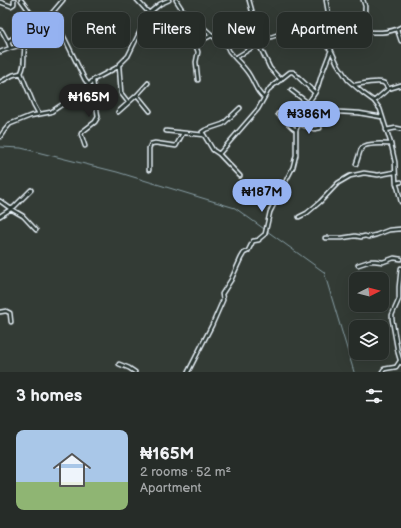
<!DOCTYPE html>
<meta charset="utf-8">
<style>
:root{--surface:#262c28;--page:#323834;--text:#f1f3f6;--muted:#a4a7a8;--line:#424845;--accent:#95b2f1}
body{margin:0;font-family:"Balsamiq Sans",sans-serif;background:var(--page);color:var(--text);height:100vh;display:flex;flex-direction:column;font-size:15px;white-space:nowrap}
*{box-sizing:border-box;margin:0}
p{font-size:13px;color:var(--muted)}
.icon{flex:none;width:22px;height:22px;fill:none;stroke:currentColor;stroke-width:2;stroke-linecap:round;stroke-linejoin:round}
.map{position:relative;height:372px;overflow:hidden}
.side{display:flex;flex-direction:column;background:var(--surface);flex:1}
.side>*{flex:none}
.guide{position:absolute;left:12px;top:12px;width:377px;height:36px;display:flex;gap:8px}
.needle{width:26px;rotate:84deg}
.buttons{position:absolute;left:349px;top:272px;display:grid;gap:8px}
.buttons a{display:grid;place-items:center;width:40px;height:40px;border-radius:8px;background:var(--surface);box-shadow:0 4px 16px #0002,0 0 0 1px var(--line);font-size:20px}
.price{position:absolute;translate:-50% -34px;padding:0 9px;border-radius:14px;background:var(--accent);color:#111;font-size:13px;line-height:26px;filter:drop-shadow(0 1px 2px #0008)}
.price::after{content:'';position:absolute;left:50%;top:24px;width:12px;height:9px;margin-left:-6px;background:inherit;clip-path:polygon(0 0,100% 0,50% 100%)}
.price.current{background:#222;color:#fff}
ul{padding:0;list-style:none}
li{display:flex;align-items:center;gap:12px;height:100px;padding:0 16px}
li+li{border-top:1px solid var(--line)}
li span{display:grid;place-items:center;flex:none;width:112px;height:80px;border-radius:8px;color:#555}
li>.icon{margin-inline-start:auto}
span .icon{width:48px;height:48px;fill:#fffc;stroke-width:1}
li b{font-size:17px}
h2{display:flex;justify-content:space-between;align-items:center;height:48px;padding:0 16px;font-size:17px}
.tag{padding:0 14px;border-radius:8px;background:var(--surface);box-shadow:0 4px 16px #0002,0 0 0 1px var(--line);font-size:14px;line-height:36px}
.tag.current{background:var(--accent);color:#111}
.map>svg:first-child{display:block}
</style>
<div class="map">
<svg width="401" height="372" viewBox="0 0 401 372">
<rect width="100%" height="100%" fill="#333b35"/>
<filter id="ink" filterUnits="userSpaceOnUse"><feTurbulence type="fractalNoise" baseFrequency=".025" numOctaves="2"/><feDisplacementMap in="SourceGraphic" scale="8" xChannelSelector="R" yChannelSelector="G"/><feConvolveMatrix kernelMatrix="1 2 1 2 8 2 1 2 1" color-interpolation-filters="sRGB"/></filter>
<g filter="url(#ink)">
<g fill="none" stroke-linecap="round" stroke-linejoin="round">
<path stroke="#889ea5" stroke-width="1" d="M0 147 21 148 117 172 235 208 324 272 354 372"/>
<defs>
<path id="minor" d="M21 0 32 15 37 21 41 22 47 21 50 23 60 30 65 39 85 80 89 85
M137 0 149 13
M176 0 185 14 192 21 204 28 214 37 226 44 229 51 235 58 255 46 262 40 298 28H304L309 31H318C322 37 325 46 331 50L321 76 318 86 315 93 308 103 296 130V155L293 167 270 212 265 234 259 239V240L253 241 248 251 244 253 241 258 231 280 222 294 223 300 212 325 188 372
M249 0 258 33 262 40
M326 0 330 23 332 45 331 50 337 63 348 80 363 93 374 101 380 109 391 144 395 162 396 183 398 189 401 202
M363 0 365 6 364 32
M0 2 11 6 14 4V0
M47 21 52 13 63 0
M397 29 401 41
M0 30 2 31 8 42
M331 35C338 34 346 31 354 31 370 32 386 35 401 27
M301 37 309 31
M194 41 198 52 196 62 198 80
M226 44C229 37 223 32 226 24
M172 46 182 39C193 42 203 41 212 35
M256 46 258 45 260 47 270 68 281 80
M10 47 8 42 10 40 41 22
M0 52C7 49 16 45 24 46 25 50 24 52 24 56 24 63 24 67 21 73
M235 58C241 64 246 69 250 76 256 86 255 90 264 98
M119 66 121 93 128 102
M0 82 13 75 21 73 34 105 39 114
M354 85C361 84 378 80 384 83 386 85 387 86 388 89L401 85
M291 90 308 103
M137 95 150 111
M374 101 388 89
M118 112 137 95 148 83
M339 112 359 113 382 117
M278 114 293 128 296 130
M299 124 314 129 320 128
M386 130 396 128 401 129
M166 131 204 135 213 150 219 154 240 176
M204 135 202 132 205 130 223 124 240 108
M0 137 4 131 10 124 30 116 51 112 73 97 89 85 93 80 116 68 128 56 149 13 160 4 169 0
M85 146 81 134 82 132 95 122 98 117 93 81
M219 154 258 109 268 91 270 88 290 72H293L315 93
M356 164C358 159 359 154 361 149 364 142 384 144 391 144
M149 170V148L151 144 155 143 176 146 183 133
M396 183 401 182
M0 201 11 209 23 216 36 230
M0 216 14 207 31 190
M299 217 307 213 320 202 338 183 350 176 364 173 378 175 395 172
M325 238H342L355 236 361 237 365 236 368 237 376 235 389 230 401 229
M358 265 370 261H375L383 262 394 258 401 259
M401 268 399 287V299L392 315V319L398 353 401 363
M0 312 6 311 10 313 11 322
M119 364 129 368 135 372
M382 372 384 369 396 367 400 361"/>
</defs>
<use href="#minor" stroke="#e8f1f8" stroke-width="5.5"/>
<use href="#minor" stroke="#26332d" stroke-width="2.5"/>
</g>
</g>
</svg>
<div class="buttons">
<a><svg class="needle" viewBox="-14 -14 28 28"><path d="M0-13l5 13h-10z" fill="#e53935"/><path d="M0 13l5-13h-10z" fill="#a4a7a8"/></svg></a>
<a><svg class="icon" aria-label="layers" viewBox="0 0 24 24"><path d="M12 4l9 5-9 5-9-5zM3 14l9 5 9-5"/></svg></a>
</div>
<b class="price current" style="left:89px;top:118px">₦165M</b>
<b class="price" style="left:309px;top:135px">₦386M</b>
<b class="price" style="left:262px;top:213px">₦187M</b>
<div class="guide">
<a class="tag current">Buy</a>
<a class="tag">Rent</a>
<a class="tag">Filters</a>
<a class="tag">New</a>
<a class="tag">Apartment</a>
</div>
</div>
<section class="side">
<h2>3 homes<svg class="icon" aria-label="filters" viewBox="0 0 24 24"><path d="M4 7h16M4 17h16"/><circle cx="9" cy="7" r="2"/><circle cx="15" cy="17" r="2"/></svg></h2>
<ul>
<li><span style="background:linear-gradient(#a9c7e8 65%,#8fb573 0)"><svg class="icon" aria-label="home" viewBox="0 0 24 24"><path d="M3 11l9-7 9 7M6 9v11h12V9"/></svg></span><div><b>₦165M</b><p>2 rooms · 52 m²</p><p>Apartment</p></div></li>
</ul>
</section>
